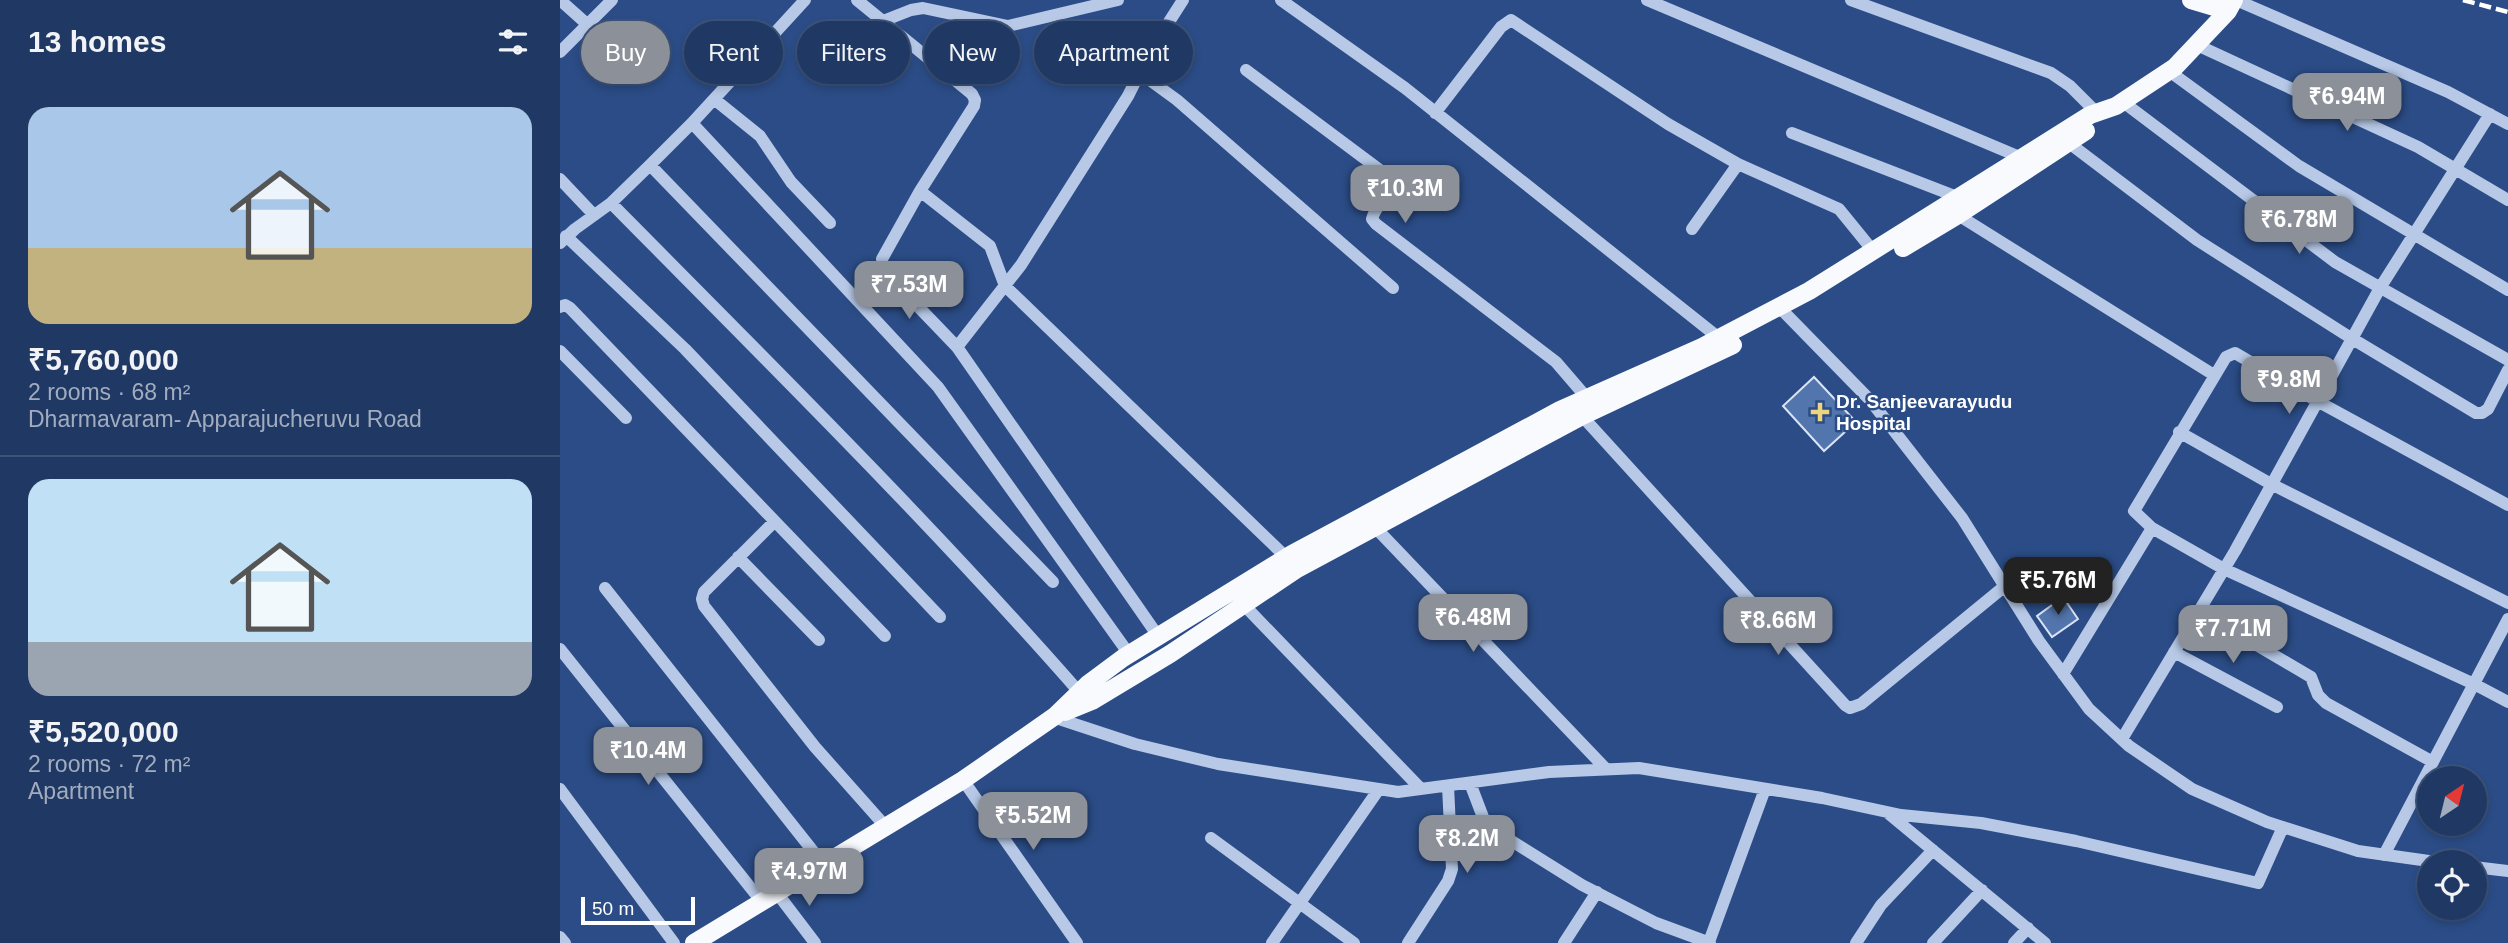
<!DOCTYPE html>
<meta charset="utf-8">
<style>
:root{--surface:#203964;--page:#2d446d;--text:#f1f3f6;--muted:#a2acbf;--line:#3d5378;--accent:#8c9099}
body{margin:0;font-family:Arial,sans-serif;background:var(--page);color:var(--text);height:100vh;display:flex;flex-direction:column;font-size:26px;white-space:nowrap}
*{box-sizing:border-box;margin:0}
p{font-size:23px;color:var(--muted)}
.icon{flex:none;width:38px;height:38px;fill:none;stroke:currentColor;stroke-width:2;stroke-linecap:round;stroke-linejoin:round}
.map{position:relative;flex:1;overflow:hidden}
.side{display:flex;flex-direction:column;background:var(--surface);width:560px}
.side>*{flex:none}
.top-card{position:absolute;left:21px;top:21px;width:665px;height:63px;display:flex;gap:14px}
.needle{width:46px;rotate:35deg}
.fabs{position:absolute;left:1857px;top:766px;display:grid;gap:14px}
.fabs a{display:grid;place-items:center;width:70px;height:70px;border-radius:50%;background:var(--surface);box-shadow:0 4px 10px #0003,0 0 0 2px var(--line);font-size:35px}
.scale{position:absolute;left:21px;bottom:18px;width:114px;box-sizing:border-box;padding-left:7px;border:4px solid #fff;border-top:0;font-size:19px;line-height:24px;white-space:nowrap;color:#fff;-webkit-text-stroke:5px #2b4c86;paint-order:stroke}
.price{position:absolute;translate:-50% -60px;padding:0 16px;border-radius:14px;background:var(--accent);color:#fff;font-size:23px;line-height:46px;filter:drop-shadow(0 2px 4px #0008)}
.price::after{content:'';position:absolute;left:50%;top:42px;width:21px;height:16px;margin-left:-10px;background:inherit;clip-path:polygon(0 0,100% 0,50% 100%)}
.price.selected{background:#222;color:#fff}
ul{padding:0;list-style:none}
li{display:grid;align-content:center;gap:14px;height:371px;padding:0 28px}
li+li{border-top:2px solid var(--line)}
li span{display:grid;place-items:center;height:217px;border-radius:21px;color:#555}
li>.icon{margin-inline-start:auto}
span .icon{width:126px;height:126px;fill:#fffc;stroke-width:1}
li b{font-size:30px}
h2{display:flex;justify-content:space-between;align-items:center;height:84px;padding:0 28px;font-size:30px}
.chip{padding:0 24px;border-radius:32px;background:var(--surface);box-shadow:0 4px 10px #0003,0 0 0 2px var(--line);font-size:24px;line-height:63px}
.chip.selected{background:var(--accent);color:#fff}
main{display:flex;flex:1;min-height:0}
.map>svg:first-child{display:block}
</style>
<main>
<section class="side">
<h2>13 homes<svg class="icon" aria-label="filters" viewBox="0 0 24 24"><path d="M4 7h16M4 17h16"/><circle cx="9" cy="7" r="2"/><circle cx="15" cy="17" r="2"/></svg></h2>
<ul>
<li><span style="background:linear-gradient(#a9c7e8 65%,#c2b280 0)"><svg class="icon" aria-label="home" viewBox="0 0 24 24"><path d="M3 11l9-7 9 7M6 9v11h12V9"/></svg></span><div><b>₹5,760,000</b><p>2 rooms · 68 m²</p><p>Dharmavaram- Apparajucheruvu Road</p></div></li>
<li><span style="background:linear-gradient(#bfe0f5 75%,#9aa5b1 0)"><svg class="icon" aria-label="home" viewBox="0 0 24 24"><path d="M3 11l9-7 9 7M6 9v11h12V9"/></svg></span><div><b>₹5,520,000</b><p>2 rooms · 72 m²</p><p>Apartment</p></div></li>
</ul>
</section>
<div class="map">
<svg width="1948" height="943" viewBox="0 0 1948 943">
<rect width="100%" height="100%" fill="#2b4c86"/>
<path fill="#5375ad" stroke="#dae4f6" stroke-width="2" d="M1254 377 1296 422 1264 451 1223 406Z
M1503 597 1518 619 1492 637 1477 616Z"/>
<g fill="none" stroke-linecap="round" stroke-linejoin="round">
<path stroke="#b7c9e7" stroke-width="12" d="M0 0 28 25
M297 0 412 94 415 100 414 106 360 191 322 259 324 271 397 347 598 636
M721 0 845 88 1159 338
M1087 0 1462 158
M1291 0 1491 73 1510 86 1536 112
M1676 0 1888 92 1948 124
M323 21 351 10 363 8 448 26 558 0
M1637 45 1858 147 1948 200
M0 52 52 0
M686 70 828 176 832 182C830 197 815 205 812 219L816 224 996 362 1027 398
M1609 71 1739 166 1948 290
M580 73 617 100 833 288
M154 99 200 136 231 182 270 223
M1563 102 1775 262 1948 360
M875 113 941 27 951 20 1108 124 1178 164 1279 209 1314 252
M132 123 378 387 569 654
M1232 133 1400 198
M1509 143 1637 240 1791 338 1916 413H1922L1928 409 1948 370
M90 165 493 582
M0 179 34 215
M360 191 430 246 445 286 726 557
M51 203C210 364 371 523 520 693
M1398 215 1654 375
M1132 229 1178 164
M6 236 125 349 380 617
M0 243 15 229 51 203 90 165 132 123 245 0
M0 307 5 305 10 308 325 636
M1219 307 1310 400 1402 518 1479 641 1529 709 1569 746 1632 789 1707 822 1798 851 1883 863
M397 347 461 265 568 96 591 50 623 0
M0 351 66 418
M1022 416 1285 705 1290 708 1301 704 1445 586
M1619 432 1711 484 1948 603
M1948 505 1757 401 1675 353 1666 357 1574 511 1592 528 1664 569 1914 684 1948 702
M214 522 144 592 142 599 144 606 255 747 326 827
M811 523 1046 769
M178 557 259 640
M45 588 264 865
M684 605 861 789
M1639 611 1751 677 1758 695 1766 703 1873 762
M0 649 202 902
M1614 652 1717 707
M1503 674 1592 528
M493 717 575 744 658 764 838 792 989 772 1079 768 1262 798 1341 815 1421 823 1516 841 1698 883 1723 827
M1562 739 1675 551 1820 288 1930 114
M403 780 517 943
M910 783 926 825 1022 885 1096 923 1150 943
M0 789 114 943
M1329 814 1485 943
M651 838 794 943
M1824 855 1948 619
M1914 867 1948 871
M217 893 255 943
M0 937 5 943
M1149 942 1205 789
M712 943 819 789
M848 943 888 881 892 869 888 786
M1004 943 1037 892
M1296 943 1321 905 1373 850
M1373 943 1422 890
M1454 943 1468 928"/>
<path stroke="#f8fafe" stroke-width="18" d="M1631 0 1668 11
M1343 248 1398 215 1526 131
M505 712 532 701 610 654 737 569 1022 416 1173 345
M134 943 403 780 495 716 528 684 563 658 732 554 1000 410 1142 347 1249 291 1530 115 1556 106 1615 67 1668 11 1674 0"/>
<path stroke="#fff" stroke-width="4.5" stroke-dasharray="12 5" stroke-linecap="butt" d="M1903 0 1948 12"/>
</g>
<path fill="#edd57f" stroke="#2b4c86" stroke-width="2.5" d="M1256.5 401.5h7v7h7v7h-7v7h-7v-7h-7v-7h7z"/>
<g text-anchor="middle" stroke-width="5" stroke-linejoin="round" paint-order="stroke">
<g font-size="19" font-weight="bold" fill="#fff" stroke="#2b4c86" text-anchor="start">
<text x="1276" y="408">Dr. Sanjeevarayudu<tspan x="1276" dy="22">Hospital</tspan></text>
</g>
</g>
</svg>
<div class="fabs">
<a><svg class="needle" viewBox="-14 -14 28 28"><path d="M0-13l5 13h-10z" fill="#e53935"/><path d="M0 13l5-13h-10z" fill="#a2acbf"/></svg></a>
<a><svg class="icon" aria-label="locate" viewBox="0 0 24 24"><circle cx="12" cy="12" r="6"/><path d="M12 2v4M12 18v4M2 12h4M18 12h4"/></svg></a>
</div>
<div class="scale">50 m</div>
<b class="price" style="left:1787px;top:133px">₹6.94M</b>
<b class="price" style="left:845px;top:225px">₹10.3M</b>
<b class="price" style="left:1739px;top:256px">₹6.78M</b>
<b class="price" style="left:349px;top:321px">₹7.53M</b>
<b class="price" style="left:1729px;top:416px">₹9.8M</b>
<b class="price selected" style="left:1498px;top:617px">₹5.76M</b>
<b class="price" style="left:913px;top:654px">₹6.48M</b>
<b class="price" style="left:1218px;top:657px">₹8.66M</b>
<b class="price" style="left:1673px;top:665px">₹7.71M</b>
<b class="price" style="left:88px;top:787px">₹10.4M</b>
<b class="price" style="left:473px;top:852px">₹5.52M</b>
<b class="price" style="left:907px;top:875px">₹8.2M</b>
<b class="price" style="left:249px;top:908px">₹4.97M</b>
<div class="top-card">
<a class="chip selected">Buy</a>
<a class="chip">Rent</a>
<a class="chip">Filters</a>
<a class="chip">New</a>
<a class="chip">Apartment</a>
</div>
</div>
</main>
